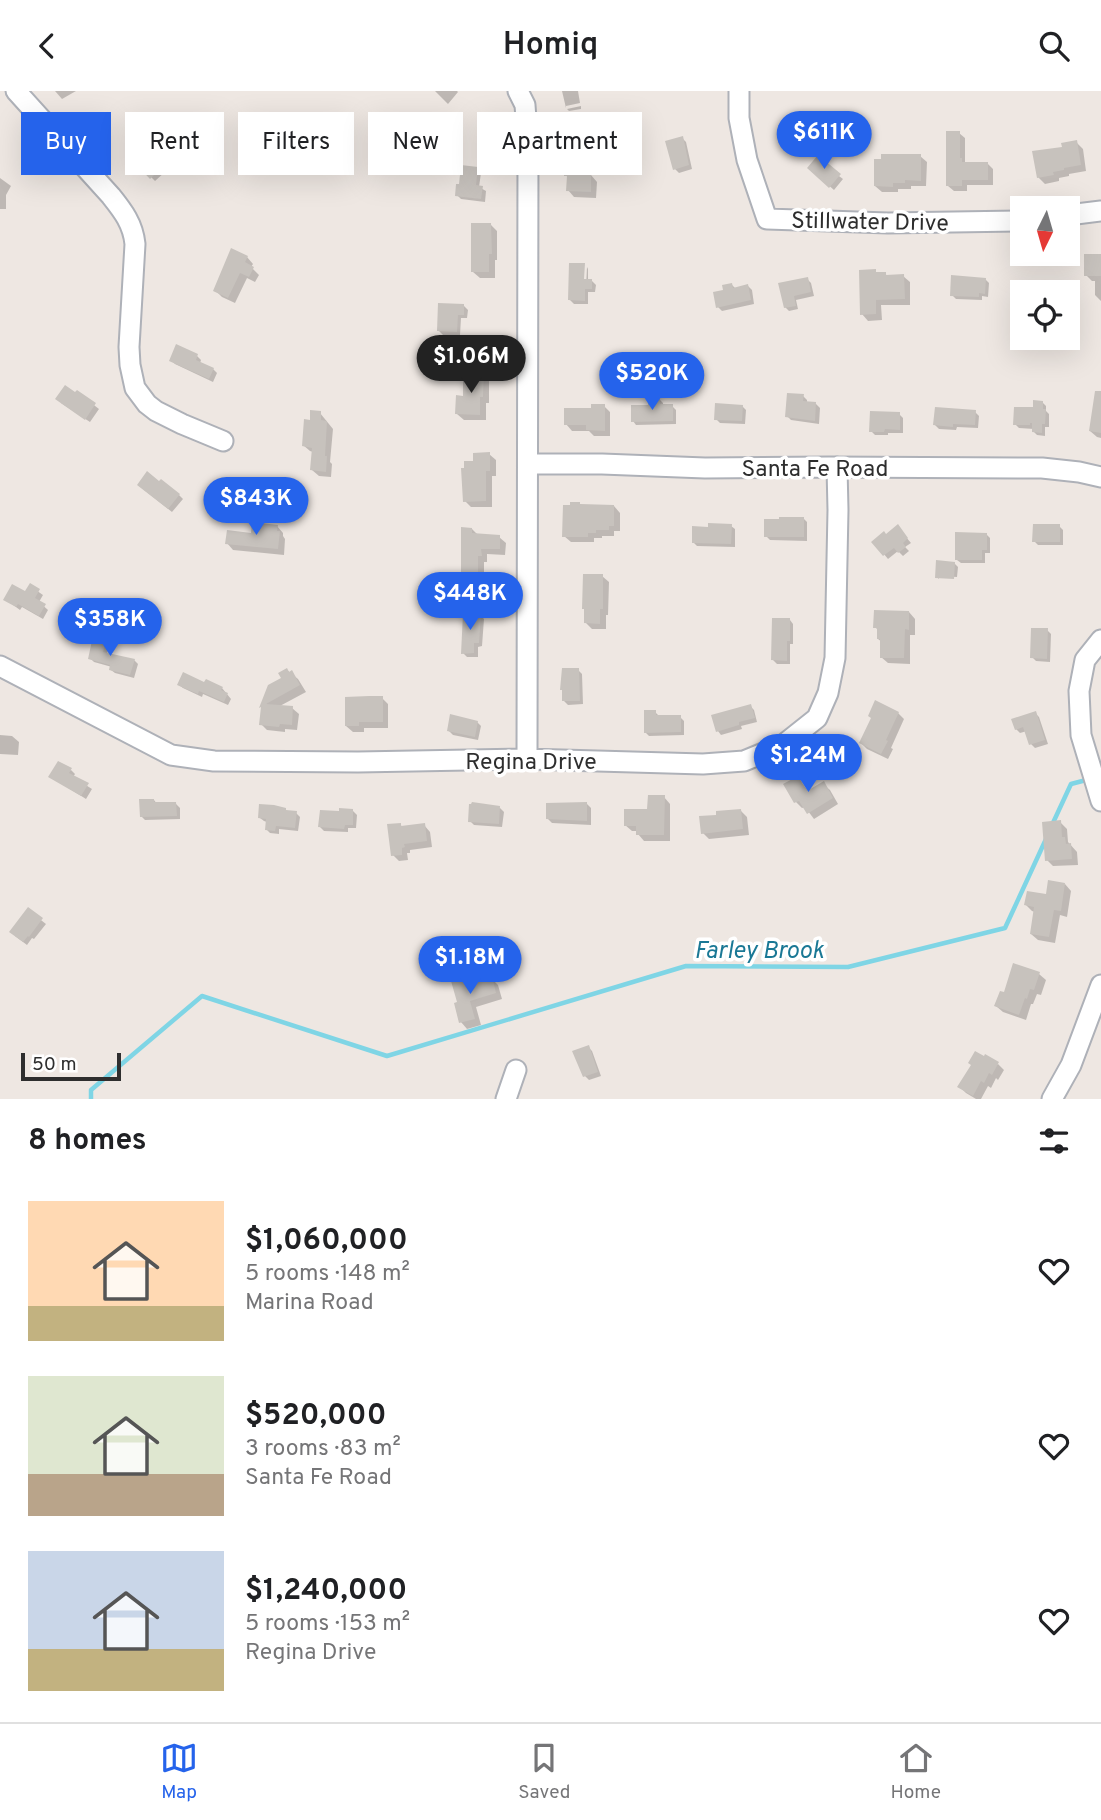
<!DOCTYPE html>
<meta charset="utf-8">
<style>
:root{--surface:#fff;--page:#f6f6f6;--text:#202124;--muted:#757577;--line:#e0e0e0;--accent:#2563eb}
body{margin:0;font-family:Overpass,sans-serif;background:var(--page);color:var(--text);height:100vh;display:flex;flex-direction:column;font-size:26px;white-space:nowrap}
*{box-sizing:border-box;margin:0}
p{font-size:23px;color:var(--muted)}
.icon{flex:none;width:38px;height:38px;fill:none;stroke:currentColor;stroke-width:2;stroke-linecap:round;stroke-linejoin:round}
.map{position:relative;height:1008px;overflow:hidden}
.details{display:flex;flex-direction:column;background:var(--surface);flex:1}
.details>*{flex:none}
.top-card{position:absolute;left:21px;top:21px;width:700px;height:63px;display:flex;gap:14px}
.needle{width:46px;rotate:185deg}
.tools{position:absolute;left:1010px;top:105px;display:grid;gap:14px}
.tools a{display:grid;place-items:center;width:70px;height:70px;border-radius:0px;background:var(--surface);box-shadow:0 7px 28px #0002;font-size:35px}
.scale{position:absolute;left:21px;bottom:18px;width:100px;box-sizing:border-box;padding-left:7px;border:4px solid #2e2e2e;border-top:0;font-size:19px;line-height:24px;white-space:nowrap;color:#2e2e2e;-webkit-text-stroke:5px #fff;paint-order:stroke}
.price{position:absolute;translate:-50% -60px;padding:0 16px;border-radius:24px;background:var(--accent);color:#fff;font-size:23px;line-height:46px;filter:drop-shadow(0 2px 4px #0008)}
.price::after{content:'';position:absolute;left:50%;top:42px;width:21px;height:16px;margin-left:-10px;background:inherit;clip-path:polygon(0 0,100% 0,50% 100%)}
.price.on{background:#222;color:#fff}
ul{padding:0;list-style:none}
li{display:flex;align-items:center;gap:21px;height:175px;padding:0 28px}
li span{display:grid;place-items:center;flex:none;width:196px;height:140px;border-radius:0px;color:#555}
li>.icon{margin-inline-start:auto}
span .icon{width:84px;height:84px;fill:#fffc;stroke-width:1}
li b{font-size:30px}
h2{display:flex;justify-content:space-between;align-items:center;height:84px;padding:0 28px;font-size:30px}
.pill{padding:0 24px;border-radius:0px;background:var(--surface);box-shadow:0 7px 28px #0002;font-size:24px;line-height:63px}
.pill.on{background:var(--accent);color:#fff}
header{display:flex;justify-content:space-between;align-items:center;height:91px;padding:0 28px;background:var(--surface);font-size:32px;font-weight:600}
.tabs{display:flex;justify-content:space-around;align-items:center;height:98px;border-top:2px solid var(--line);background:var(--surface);font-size:19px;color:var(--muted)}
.tabs a{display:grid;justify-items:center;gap:4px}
.tabs .on{color:var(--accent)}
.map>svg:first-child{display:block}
</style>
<header><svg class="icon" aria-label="back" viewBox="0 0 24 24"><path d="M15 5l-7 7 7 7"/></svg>Homiq<svg class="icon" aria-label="search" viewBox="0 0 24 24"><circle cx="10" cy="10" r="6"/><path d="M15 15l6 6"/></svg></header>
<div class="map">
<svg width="1101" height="1008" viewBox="0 0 1101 1008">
<rect width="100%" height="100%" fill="#eee7e2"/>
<path fill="#0003" d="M55 0H76L62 8Z
M435 0H457L458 1 448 13Z
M562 0H578L580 12 566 15V17Z
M581 15V18L569 20 567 18Z
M959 42 965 47V73L987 72 993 78V94H967V100H954L948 95Z
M682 47 686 51 692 78 679 82 675 78Z
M1076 51 1083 58 1086 80 1069 83V85L1059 87V90L1045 93 1038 86 1064 57Z
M139 53 165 81 155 90 133 68 137 64Z
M582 59 588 65 587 84H591L597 91 596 107 574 106 568 99V87L566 84Z
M920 65 927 71 926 95H911V98H898V101H882L875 95Z
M809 77 839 85 843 88 834 99Z
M477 78 481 82 479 96 486 100 485 111 461 108 457 104Z
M0 87 11 95 6 104V118H0Z
M491 134 497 140V169H495V187H480L473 181Z
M1101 164V210L1095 204V190H1092L1086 184Z
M247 166 253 173 251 176 259 184 255 191 247 187 235 212 222 206 215 199Z
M571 174 586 175H583L582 197H586L587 176 588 178V190H592L596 194 595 201H588V213H574L570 209Z
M875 180 878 183H885L888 185H903L910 191V214H881L882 229 868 230 862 223Z
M807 188 811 192 814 205 796 209 798 218 789 220 785 216Z
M985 188 989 192 988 206 982 205V209L956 208 952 204Z
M1016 191 1031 192 1035 196 1059 198 1063 201H1022L1021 223 1015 216Z
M732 194 736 198 748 195 752 199 754 213 722 220 718 216 725 200Z
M464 215 468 219 467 227H461L460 244H443L439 240Z
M177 256 197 265 201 269 200 272 213 278 217 282 213 291 175 273 171 269Z
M483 284 489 290V312H486V329H464L457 323 465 306Z
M77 301 99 318 90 331 61 312Z
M803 305 807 309V312L816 313 820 317 819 333 791 329 787 325Z
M659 308 663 312V315H672L676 319V333L636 334 633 330Z
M1042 311 1046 315V320L1049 323V336H1045V345L1037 344 1033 340 1034 338 1019 337 1015 333Z
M604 315 610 321V345H594L589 340H572L566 333 593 318Z
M742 315 746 319 745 333 720 332 716 328Z
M1101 319V347L1097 346 1090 340Z
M975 321 979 325 978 337 957 336 956 339 939 338 935 334Z
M320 322 333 338 330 371 332 373 331 386 319 385 312 379 313 361 310 360 303 354 311 331Z
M899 323 903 327V342H888V344H875L871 340Z
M489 363 496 369V385H492V416H471L465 410 475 372Z
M143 398 179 404 183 408 172 421Z
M614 415 620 422V440H614V445H602V447H594V451H571L564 445Z
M803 427 807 431V450L770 449 766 445 781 430Z
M277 435 283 442V445L285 448 284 464 233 459 227 452Z
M731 435 735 438V456L697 455 693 451 710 437Z
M1059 435 1063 439V454H1038L1034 450Z
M472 438 478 444 499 446 506 452 505 464 487 463V471H484V489H469L462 482Z
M901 440 911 452 905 456 909 460 903 465 898 460 888 468 874 451Z
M986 443 990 447V462H985V472H961L957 469Z
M954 472 958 476 957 486 939 485V488L937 486Z
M602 485 609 491 608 524H606V538H592L586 532Z
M30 495 43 504 39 511 48 519 43 528 22 516 20 519 5 508 26 503Z
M909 521 915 528V544H910V573L888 572 881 566 882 551 878 548 879 540 875 536Z
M480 524 484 528 482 555 478 556V566H467L463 562Z
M790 529 793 533V553H790V573H777L773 569Z
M1047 539 1051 543 1050 571 1036 570 1032 566Z
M105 550 109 554 107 563 134 569 138 573 134 587 115 582 111 579 112 576 94 571 90 567Z
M287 579 298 588 306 601 278 616 292 617 299 623 297 639 285 638V641L267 639 261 633 262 618 283 588Z
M578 579 582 583 583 613 568 614 564 610Z
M179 594 222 597 231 608 228 614 203 603 202 606 183 597Z
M382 607 388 613V637H364V641H353L346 635Z
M750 615 754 619 757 631 741 635 742 638 721 644 718 640Z
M655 621 659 625 680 626 684 630V644L649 645 645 641Z
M898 622 904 628 891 657 893 658 888 668 867 658 861 652Z
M1035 622 1039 626 1048 653 1035 657 1031 653 1027 640 1020 642 1016 638Z
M477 631 481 635 478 649 453 644 449 640Z
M0 644 12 645 19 651 18 664 0 663Z
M71 679 75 683 73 686 92 698 86 708 51 686Z
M797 687 809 701 823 693 830 699 838 713 814 728 805 716 802 717 796 711Z
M664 706 670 713V750H644L638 743V740H632L625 734 649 720Z
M154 709 157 713H176L180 717V728L145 729 141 725Z
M587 713 591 717V734L552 732 548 728Z
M500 717 504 721 502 736 474 734 470 730Z
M353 720 357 724 356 737H348V741L324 740 320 736Z
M741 720 747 726 749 744 709 748 703 742Z
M288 721 296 722 300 726 298 740 279 738V743L270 742 266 738 267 731 264 730 260 727Z
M1060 731 1067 738 1068 751 1077 761 1078 774 1053 775 1047 769Z
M400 733 403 737 424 734 430 741 432 756 410 759V762H407L408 769 399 770 393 764Z
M1065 793 1071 800 1067 826 1060 824 1055 852 1038 849 1031 843 1035 821 1032 820 1026 814 1047 805Z
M28 819 46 833 34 848 32 847 27 854 15 845Z
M1039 883 1046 889 1041 904 1037 903 1033 913H1031L1026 929 1003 921 996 915 1005 903Z
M491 887 498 894 502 908 476 916 481 934 467 938 461 931 459 912 463 888 469 894Z
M588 956 592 960 601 985 589 989 585 985Z
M998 973 1004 979 998 989 996 987 991 997 988 995 981 1008H976L966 1002 960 996Z"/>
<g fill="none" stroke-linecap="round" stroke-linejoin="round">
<path stroke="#7fd5e5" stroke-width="4.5" d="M1052 734 1071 693 1090 688
M91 1008V999L202 905 387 965 686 875 848 876 1005 837 1046 748"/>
</g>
<path fill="#c7c2bd" d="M946 40H960V67H962V71H988V89H962V95H946Z
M683 45 689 74 673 79 665 50Z
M1077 49 1081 74 1064 77V79L1053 81 1054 84 1037 87 1032 60 1062 56 1061 52Z
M139 51 162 76 150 88 131 68 134 64 130 60Z
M567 57H582L581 82 591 83V101L566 100 567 85H564V70H567Z
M881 63H921V90L905 89V92H893V96L874 95V68H881Z
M818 64 841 83 829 97 807 77Z
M461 74 478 76 476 94 483 95 481 108 455 105 456 93H459Z
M471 132H491L492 163H489V181H471Z
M231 157 248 165 245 171 254 176 249 186 240 182 228 207 213 200Z
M1084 163H1101V185H1084Z
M569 172H585L584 188H592V198H585V210L568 209Z
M876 178V181H886V184L904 183 905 208 876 209V223L860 224 859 179Z
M951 184 986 187 985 203 979 202V206L950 205Z
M808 186 811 201 794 205 796 215 784 217 778 192Z
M732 192 733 197 748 193 751 209 716 217 713 201 723 199 722 194Z
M438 212 464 213V224H458L457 241 437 240Z
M176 253 198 263 196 269 214 277 209 288 169 270Z
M463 282H484L483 306H480V324L455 323 456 304 463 305Z
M65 294 75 301 77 299 96 312 85 329 55 308Z
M1095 300H1101V342L1089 340Z
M787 302 804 303 803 310 816 311 815 330 785 326Z
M648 306 660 307V313H673V330L631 331V314H648Z
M1033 309 1043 310V318H1046L1045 333H1042V342L1032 341V332H1030V334H1013L1014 316H1033Z
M715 312 743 314 742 330 714 329Z
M591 313H605V340L586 339V334H564V317H591Z
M935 316 976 319 975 334 953 333V336L933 334Z
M310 319 321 320V329L327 330 325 365H327L326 381 310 379 312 357 302 355 304 328 310 329Z
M870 320 900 321V339L885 338 884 341H869Z
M490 361V380H486V410L463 411 461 377H464V370H473V362Z
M147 380 159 390 161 388 180 403 168 418 137 394Z
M570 411H580V413L614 414V435H609V439H596V442H588V446H562L563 414H570Z
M779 426H804V446H764V428H779Z
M252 431 278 434 277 440H280L278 458 225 453 227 439 251 442Z
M708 432 732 433 731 453 692 452V435L708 436Z
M898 433 908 447 903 452 906 456 898 462 894 457 883 465 871 451 884 440 886 443Z
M1033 433H1060V451H1032Z
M461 436 472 437V442L500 444V458H481L482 465H478V483H461Z
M955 441 987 442V459H982V469H955Z
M936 469 955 471 954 488 935 487Z
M583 483H603V518H600V533L584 532V518H582Z
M30 492 40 498 35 507 46 513 39 525 18 513 16 516 3 509 12 493 25 500Z
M874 519 909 520V539L905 538 904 567H880V548H877V537H873Z
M463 522H481L479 552H474V562L461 563Z
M772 527H790V550H787V570L771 569Z
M1031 537H1048L1047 568 1030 567Z
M93 545 106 549 103 561 135 568 130 584 109 579 110 574 88 568Z
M287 577 289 581 292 579 300 594 266 613 293 615 292 634 280 633 279 636 259 634 261 616 259 617 268 594 281 587 278 582Z
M562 577H579L580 610H562V599H560Z
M183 581 204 591 206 588 223 596 221 599 228 602 224 611 199 600 198 603 177 594Z
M369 605H383V631H359V635H345V606Z
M875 609 899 621 886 649 888 650 881 663 859 652 871 627 868 625Z
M751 613 755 627 739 631V634L716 641 711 624Z
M644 619H656V624H681V641L644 642Z
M1036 620 1045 649 1029 654 1023 636 1015 639 1011 628Z
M450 623 478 630 475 646 447 640Z
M58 670 72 677 69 682 89 692 81 705 48 686Z
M798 685 807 700 824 690 833 707 807 723 799 710 794 712 783 693Z
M648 704H665L664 744H636V735H624V718H647Z
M139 708H154V711H176L177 725 140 726Z
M472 711 500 715 499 733 468 731 469 713H471Z
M587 711V730L546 728V712Z
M259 713 274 714 286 717V719L297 720 295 737 276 735 275 740 265 739 266 728 258 727Z
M339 717 353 718V734H345L344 738 318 736 320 719 339 720Z
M741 718 743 738 701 743 699 725 716 724V720Z
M1061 729 1062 746H1065L1066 753 1071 752 1072 768 1045 770 1042 731Z
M401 732V735L425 732 427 750 404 753 405 756 402 757V764L391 765 387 733Z
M1048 789 1065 792 1061 820 1054 819 1049 846 1030 843 1034 816 1024 814 1027 800 1046 803Z
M28 816 43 827 29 846 28 845 23 851 9 841Z
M1013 872 1040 881 1034 899 1030 898 1027 908 1025 907 1019 924 994 915 1000 900 1004 901Z
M492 885 496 902 470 910 475 928 459 932 454 912 457 911 451 890 464 886 466 893Z
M589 954 598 981 583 986 572 960Z
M975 960 984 965 985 963 999 971 992 984 989 982 984 992 981 990 973 1005 957 996 971 974 968 972Z"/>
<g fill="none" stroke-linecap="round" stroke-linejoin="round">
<defs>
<path id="minor" d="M16 0 111 105C123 120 133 133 135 153L129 256 130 274 135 297 147 313 156 320 182 333 223 350
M518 0 525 14 528 56 527 668
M739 0V27L747 69 767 128 888 132 1022 130
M1068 124 1101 120
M528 373H602L705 377 829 376 1042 377 1079 381 1101 386
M1101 549 1085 569 1079 600 1081 644 1101 710
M0 575 171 664 214 670 358 671 527 668 703 673 744 670 783 654 817 627 828 602 835 567 838 419 837 376
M506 1008 516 979
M1052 1008 1071 974 1101 894"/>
</defs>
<use href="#minor" stroke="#aeb1b8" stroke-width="23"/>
<use href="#minor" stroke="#fff" stroke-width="19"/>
</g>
<g text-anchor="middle" stroke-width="7" stroke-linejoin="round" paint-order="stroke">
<g font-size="23" fill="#2e2e2e" stroke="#fff">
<text transform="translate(870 130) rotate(1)" y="8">Stillwater Drive</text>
<text x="815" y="385">Santa Fe Road</text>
<text x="531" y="678">Regina Drive</text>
</g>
<g font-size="24" font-style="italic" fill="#1a7895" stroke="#fff">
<text x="759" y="867">Farley Brook</text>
</g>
</g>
</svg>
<div class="tools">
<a><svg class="needle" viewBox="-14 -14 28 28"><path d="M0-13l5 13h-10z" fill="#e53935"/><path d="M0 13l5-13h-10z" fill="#757577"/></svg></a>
<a><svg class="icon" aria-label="locate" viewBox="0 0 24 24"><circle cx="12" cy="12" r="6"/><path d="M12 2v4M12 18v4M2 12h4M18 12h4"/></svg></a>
</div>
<div class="scale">50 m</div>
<b class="price" style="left:824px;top:80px">$611K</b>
<b class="price on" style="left:471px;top:304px">$1.06M</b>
<b class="price" style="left:652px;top:321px">$520K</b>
<b class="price" style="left:256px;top:446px">$843K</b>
<b class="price" style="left:470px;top:541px">$448K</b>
<b class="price" style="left:110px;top:567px">$358K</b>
<b class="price" style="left:808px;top:703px">$1.24M</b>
<b class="price" style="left:470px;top:905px">$1.18M</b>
<div class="top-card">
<a class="pill on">Buy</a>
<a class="pill">Rent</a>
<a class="pill">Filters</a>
<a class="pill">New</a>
<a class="pill">Apartment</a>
</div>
</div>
<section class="details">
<h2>8 homes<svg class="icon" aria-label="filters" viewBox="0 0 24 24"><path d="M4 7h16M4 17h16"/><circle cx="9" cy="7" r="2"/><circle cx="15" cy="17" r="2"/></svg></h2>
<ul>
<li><span style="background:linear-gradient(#ffd9b3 75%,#c2b280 0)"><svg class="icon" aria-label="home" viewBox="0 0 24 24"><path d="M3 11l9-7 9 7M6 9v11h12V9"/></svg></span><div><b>$1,060,000</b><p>5 rooms · 148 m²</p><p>Marina Road</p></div><svg class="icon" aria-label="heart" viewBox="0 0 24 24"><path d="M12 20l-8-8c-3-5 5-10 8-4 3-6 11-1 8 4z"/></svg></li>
<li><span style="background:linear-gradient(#dfe7d0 70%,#b9a48a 0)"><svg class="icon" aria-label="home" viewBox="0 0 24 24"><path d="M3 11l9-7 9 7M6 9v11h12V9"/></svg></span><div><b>$520,000</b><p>3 rooms · 83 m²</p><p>Santa Fe Road</p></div><svg class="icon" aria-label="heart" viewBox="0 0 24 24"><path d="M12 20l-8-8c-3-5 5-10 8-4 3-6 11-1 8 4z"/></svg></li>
<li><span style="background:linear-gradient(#c9d6e8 70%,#c2b280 0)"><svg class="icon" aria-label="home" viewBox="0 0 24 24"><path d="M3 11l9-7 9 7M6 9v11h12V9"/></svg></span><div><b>$1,240,000</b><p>5 rooms · 153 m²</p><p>Regina Drive</p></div><svg class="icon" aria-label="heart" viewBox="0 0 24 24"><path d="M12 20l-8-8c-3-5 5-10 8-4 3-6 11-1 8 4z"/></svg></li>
</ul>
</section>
<nav class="tabs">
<a class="on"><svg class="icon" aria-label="map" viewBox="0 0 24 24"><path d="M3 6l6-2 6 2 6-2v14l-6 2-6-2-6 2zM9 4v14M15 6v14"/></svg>Map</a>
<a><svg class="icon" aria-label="saved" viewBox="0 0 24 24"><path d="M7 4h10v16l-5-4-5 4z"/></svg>Saved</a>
<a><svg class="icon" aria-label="home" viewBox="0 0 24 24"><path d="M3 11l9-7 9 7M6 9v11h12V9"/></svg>Home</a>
</nav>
